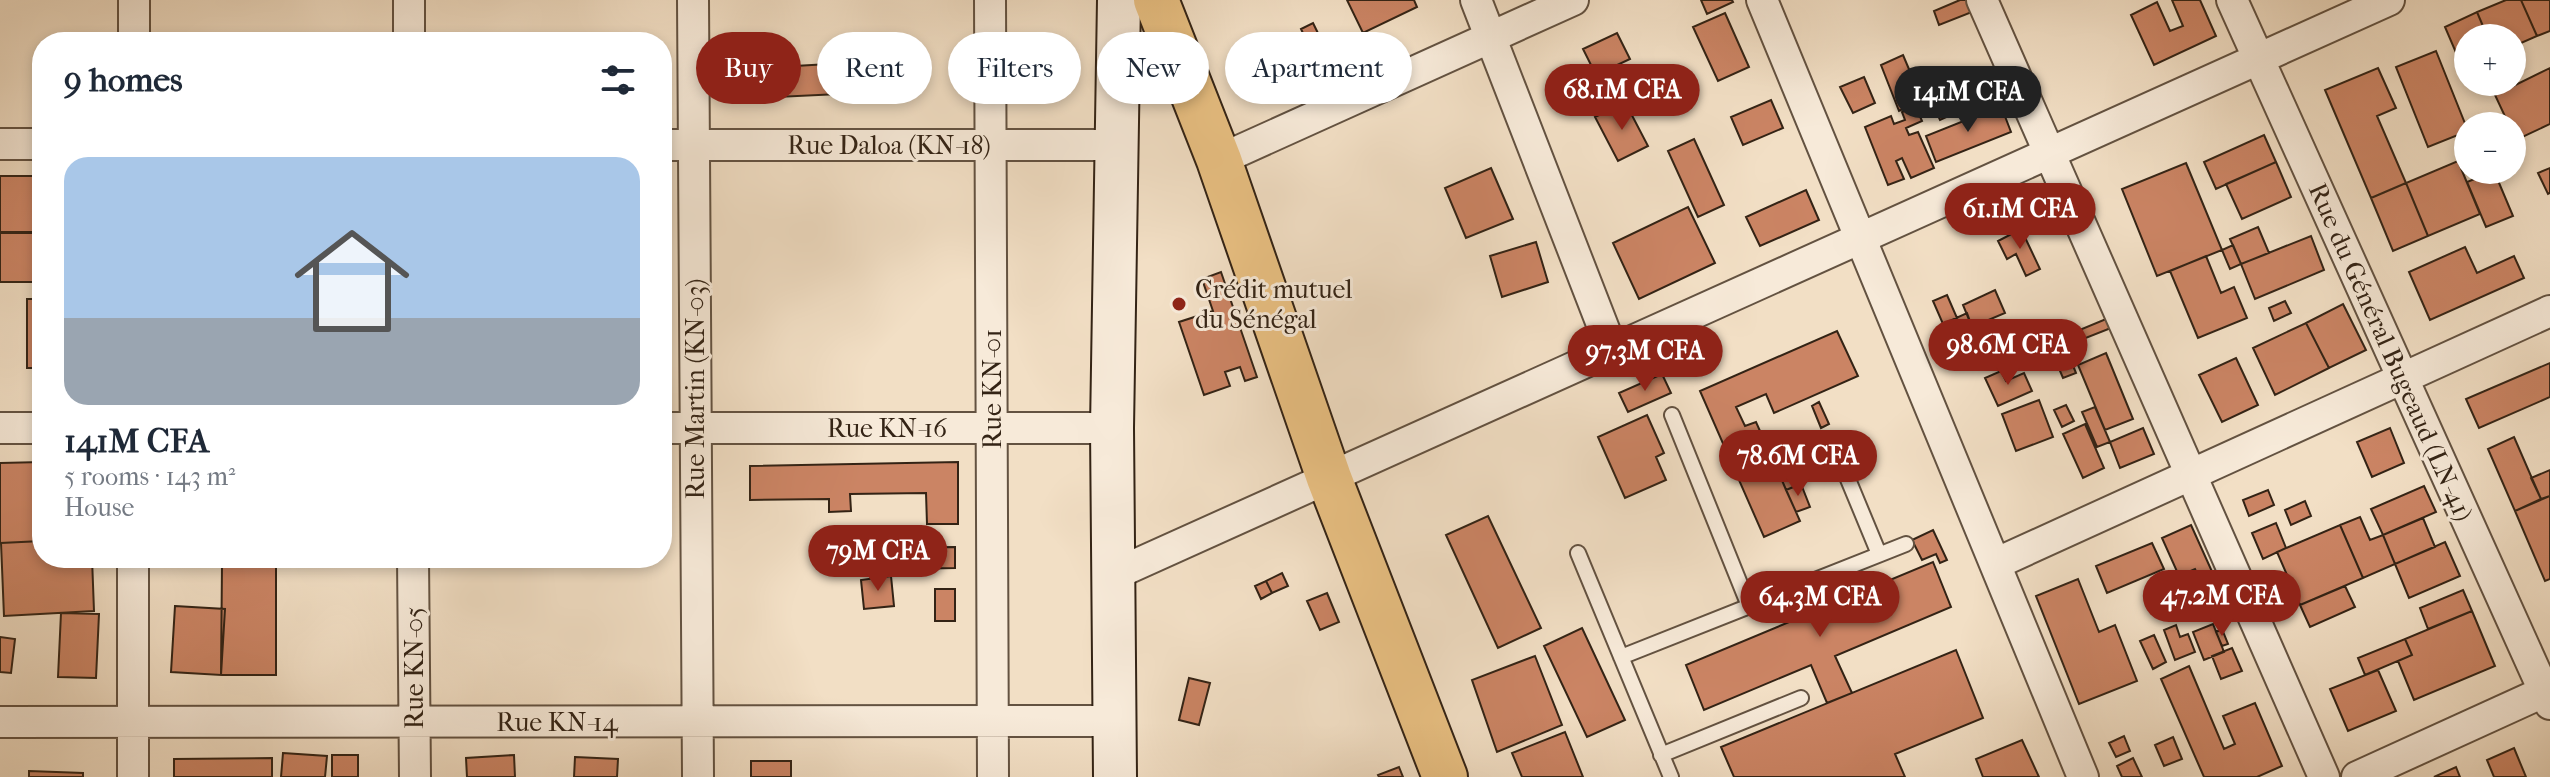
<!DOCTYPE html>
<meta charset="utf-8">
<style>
:root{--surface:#fff;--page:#f2f2f3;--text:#1f2937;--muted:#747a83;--line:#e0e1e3;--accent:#8f2418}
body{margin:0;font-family:"IM FELL French Canon",serif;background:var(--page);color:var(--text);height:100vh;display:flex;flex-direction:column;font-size:30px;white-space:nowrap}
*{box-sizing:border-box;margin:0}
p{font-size:26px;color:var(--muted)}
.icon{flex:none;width:44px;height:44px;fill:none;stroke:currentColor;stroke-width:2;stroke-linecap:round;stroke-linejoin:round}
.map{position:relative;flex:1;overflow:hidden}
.panel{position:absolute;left:32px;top:32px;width:640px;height:536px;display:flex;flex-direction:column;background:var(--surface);border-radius:32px;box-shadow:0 4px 12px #0003}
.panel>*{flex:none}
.top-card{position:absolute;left:696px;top:32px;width:760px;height:72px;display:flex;gap:16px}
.tools{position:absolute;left:2454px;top:24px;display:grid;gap:16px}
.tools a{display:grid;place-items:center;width:72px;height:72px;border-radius:50%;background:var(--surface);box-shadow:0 4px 12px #0003;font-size:40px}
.price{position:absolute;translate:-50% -68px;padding:0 18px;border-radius:28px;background:var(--accent);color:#fff;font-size:26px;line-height:52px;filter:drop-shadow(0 2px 4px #0008)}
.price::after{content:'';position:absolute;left:50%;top:48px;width:24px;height:18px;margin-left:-12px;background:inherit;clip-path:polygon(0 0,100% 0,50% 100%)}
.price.on{background:#222;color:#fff}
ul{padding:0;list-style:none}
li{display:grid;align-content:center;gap:16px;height:424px;padding:0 32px}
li+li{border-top:2px solid var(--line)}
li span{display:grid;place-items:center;height:248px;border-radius:24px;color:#555}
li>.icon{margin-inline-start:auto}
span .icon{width:144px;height:144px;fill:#fffc;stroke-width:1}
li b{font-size:34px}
h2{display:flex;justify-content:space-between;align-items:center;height:96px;padding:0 32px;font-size:34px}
.chip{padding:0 28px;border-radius:36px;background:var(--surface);box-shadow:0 4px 12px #0003;font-size:28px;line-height:72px}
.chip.on{background:var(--accent);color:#fff}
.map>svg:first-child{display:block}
</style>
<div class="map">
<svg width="2550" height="777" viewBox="0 0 2550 777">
<rect width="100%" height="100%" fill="#f2dfc5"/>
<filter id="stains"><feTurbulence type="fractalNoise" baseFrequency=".0025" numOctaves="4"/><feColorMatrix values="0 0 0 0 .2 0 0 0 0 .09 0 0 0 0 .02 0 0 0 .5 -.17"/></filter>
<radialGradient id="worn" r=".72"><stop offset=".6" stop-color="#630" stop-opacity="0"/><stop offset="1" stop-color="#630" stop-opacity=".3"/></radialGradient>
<path fill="#cb8464" stroke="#332315" stroke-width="2" d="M1347 0H1414L1417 7 1363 33Z
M1701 0H1732L1733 2 1707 14Z
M1960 0H1967L1972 12 1939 25 1934 11Z
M2172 0H2200L2216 36 2154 65 2131 15 2157 2 2170 31 2183 26Z
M2506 0H2521L2537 36 2512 47V38H2488L2477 12Z
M2521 0H2550V31L2537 36Z
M2477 12 2488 38H2468V67L2463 69 2445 27Z
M1725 13 1749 67 1718 81 1693 27Z
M1313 23 1335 68 1322 74 1301 29Z
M1617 33 1630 59 1596 75 1583 49Z
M2436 51 2468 131 2428 147 2396 67Z
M1903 55 1922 100 1899 111 1881 65Z
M863 62 860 93 777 97 778 67Z
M2378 68 2396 108 2377 116 2406 183 2371 198 2325 90Z
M2550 68V124L2516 140 2495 95Z
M1935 73 1943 87 1928 96 1920 82Z
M1864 77 1875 103 1853 113 1840 87Z
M1971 80 1982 105 1973 109 1962 85Z
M1955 87 1964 109 1940 120 1930 98Z
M1771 100 1783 128 1743 145 1731 117Z
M1625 102 1648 146 1618 161 1595 117Z
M2001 106 2011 132 1936 162 1926 136Z
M1916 107 1922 121 1906 128 1909 135 1918 132 1934 168 1911 178 1902 158 1896 161 1904 179 1888 185 1865 127 1891 116 1894 124 1905 120 1902 112Z
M2264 135 2276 162 2216 189 2204 162Z
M1694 139 1724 205 1698 217 1668 151Z
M2458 161 2480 214 2428 236 2406 183Z
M2276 162 2291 197 2242 219 2226 184Z
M2186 163 2222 250 2157 276 2122 189Z
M1491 168 1513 219 1466 238 1445 188Z
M2550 168V193L2548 194 2538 173Z
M2494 171 2513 216 2486 227 2467 182Z
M0 176H42V233H0Z
M2406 183 2428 236 2393 251 2371 198Z
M1806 190 1819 220 1760 246 1746 217Z
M1688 207 1715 263 1639 299 1613 243Z
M2258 227 2269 253 2241 264 2230 239Z
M2021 229 2040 269 2026 276 2016 254 2007 259 1998 241Z
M0 232H42V282H0Z
M2311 236 2324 270 2255 299 2241 264Z
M1536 242 1548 282 1502 297 1490 256Z
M2233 245 2241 264 2230 269 2222 250Z
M2465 247 2477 273 2514 256 2524 278 2430 320 2409 272Z
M2206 256 2221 293 2234 287 2247 318 2198 338 2170 271Z
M1221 272 1257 377 1245 381 1240 367 1225 372 1230 386 1204 395 1179 322 1213 311 1202 279Z
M1995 290 2005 313 1972 327 1963 305Z
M1947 295 1957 318 1943 324 1933 301Z
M27 299H42V368H27Z
M2285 301 2291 313 2274 321 2269 308Z
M2343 304 2366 350 2329 368 2306 323Z
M1967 313 1972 327 1950 337 1943 324Z
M2106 319 2111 328 2068 345 2065 336Z
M2306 323 2329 368 2275 395 2253 348Z
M1837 331 1858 376 1774 413 1766 394 1736 407 1745 426 1756 422 1800 521 1764 537 1700 391Z
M2065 346 2076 373 2063 378 2052 352Z
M2106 353 2133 419 2105 430 2078 365Z
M2236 358 2258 405 2222 422 2199 375Z
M2550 363V397L2479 428 2466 399Z
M2001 371 2006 381 2024 373 2032 391 1998 406 1985 378Z
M1662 374 1671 393 1628 412 1619 393Z
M2039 400 2053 437 2016 451 2002 414Z
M1819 402 1829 424 1821 428 1812 406Z
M2066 405 2074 421 2062 427 2054 410Z
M2095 407 2110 442 2097 447 2082 412Z
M1647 415 1664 453 1656 457 1666 480 1625 498 1598 437Z
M2085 424 2104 468 2083 478 2063 434Z
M2143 428 2154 454 2120 468 2110 442Z
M2390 428 2404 463 2372 477 2357 442Z
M2514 437 2541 499 2515 511 2488 449Z
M42 462V541L0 543V463Z
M958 462V524H927L926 493 850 494 851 511 829 512V499L750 500V466Z
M1805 467 1810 480 1786 490 1781 478Z
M2550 470V496L2541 499 2531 478Z
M1801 484 1810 507 1796 512 1786 490Z
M2424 486 2436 512 2383 535 2371 509Z
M2268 490 2274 505 2249 516 2243 500Z
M2550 496V579L2545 581 2515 511Z
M2305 501 2311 516 2291 525 2285 510Z
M1488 516 1541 628 1498 648 1446 535Z
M2360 517 2370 540 2383 535 2395 564 2363 578 2340 525Z
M2423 518 2435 547 2395 564 2383 535Z
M2276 523 2286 548 2263 559 2252 533Z
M2191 525 2214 576 2201 582 2195 569 2179 576 2162 538Z
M2340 525 2363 578 2300 605 2277 552Z
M1933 530 1947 560 1940 563 1936 554 1922 560 1912 540Z
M42 541V558H92L94 611 4 616 1 543Z
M2445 542 2460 576 2409 598 2395 564Z
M2152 543 2164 569 2107 593 2096 566Z
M955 547V568L853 570V548Z
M1933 562 1951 607 1835 656 1852 693 1827 703 1811 665 1704 710 1686 665Z
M222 564H276V675H221Z
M1282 573 1288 586 1272 593 1266 581Z
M891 576 894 606 864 609 861 580Z
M2078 579 2099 632 2115 625 2137 681 2079 704 2036 596Z
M1266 581 1272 593 1261 599 1255 586Z
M2345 586 2355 607 2310 627 2300 605Z
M935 589H955V621H935Z
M2463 590 2472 611 2428 629 2420 608Z
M2208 591 2216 608 2193 617 2186 600Z
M1327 593 1339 622 1320 630 1307 601Z
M175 606 225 609 221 675 171 672Z
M2472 611 2495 666 2414 700 2398 661 2412 655 2405 639Z
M61 613 99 614 96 678 58 677Z
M2213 624 2224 652 2204 660 2193 632Z
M2176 625 2180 637 2188 634 2195 652 2175 660 2164 630Z
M1582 628 1625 720 1587 737 1544 646Z
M2222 629 2228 644 2222 646 2216 632Z
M2154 635 2166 662 2153 669 2140 641Z
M0 637 15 639 11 673 0 672Z
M2405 639 2412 655 2365 675 2358 658Z
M2232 648 2242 671 2221 679 2212 656Z
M1956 650 1983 718 1895 754 1905 777H1734L1721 747Z
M1535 656 1562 725 1497 752 1472 680Z
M2189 666 2224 749 2235 744 2223 716 2255 703 2282 766 2257 777H2204L2161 679Z
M2378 670 2396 711 2348 731 2330 689Z
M1189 678 1210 683 1199 725 1179 720Z
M1565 732 1583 777H1522L1512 753Z
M2124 736 2130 751 2116 757 2109 743Z
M2173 737 2182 759 2164 766 2155 745Z
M2022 740 2039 777H1983L1976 759Z
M2514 748 2526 777H2494L2487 760Z
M283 753 327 756 325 777H281Z
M332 755H358V777H332Z
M514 755 515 777H467L466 758Z
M575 757 618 759 617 777H574Z
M272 758V777H174V759Z
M2133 758 2142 777H2122L2117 766Z
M751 761H791V777H751Z
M1399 767 1403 777H1379L1378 775Z
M2456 767 2460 777H2434Z
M29 771 83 773V777H29Z"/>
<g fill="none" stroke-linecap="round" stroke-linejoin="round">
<defs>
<path id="lane" d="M1672 415 1749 606
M1845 472 1879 554
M1578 553 1671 777
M1621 657 1906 544
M1661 755 1801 698"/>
<path id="street" d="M409 0V42
M693 0 698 777
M990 0 993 777
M1476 0 1612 350
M1762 0 2083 777
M1982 0 2324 777
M2232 0 2550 704
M134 42V0
M0 144H42
M662 145H1116
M1219 160 1573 0
M0 428H42
M662 428H1112
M413 558 415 777
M1995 564 2550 311
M1113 575 2389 0
M0 722 1114 721
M133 777V558
M2357 777 2550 689"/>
<path id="secondary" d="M1115 777 1112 428 1119 0"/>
<path id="primary" d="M1156 0 1219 160 1329 478 1445 777"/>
</defs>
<use href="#lane" stroke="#635241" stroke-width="18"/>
<use href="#street" stroke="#635241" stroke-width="34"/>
<use href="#secondary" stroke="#332315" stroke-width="46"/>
<use href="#primary" stroke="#332315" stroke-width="48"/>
<use href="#lane" stroke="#f7ead9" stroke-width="14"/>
<use href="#street" stroke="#f7ead9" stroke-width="30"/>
<use href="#secondary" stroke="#f7ead9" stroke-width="42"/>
<use href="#primary" stroke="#e9c082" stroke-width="44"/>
</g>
<circle fill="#8f2418" stroke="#f7ead9" stroke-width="3" cx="1179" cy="304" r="8"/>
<g text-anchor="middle" stroke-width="6" stroke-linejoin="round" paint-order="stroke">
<g font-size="26" fill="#332315" stroke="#f7ead9">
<text x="889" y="154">Rue Daloa (KN-18)</text>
<text transform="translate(2391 352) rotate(66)" y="9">Rue du Général Bugeaud (LN-41)</text>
<text transform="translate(695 389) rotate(-90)" y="9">Rue Martin (KN-03)</text>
<text transform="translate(992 389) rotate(-90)" y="9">Rue KN-01</text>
<text x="887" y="437">Rue KN-16</text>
<text transform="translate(414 668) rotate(-90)" y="9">Rue KN-05</text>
<text x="557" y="731">Rue KN-14</text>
</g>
<g font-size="26" fill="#332315" stroke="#f7ead9" text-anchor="start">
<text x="1195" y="298">Crédit mutuel<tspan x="1195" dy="30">du Sénégal</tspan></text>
</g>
</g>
<rect width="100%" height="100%" filter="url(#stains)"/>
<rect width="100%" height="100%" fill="url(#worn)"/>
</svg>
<div class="tools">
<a>+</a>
<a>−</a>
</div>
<b class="price" style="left:1622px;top:132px">68.1M CFA</b>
<b class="price on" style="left:1968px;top:134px">141M CFA</b>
<b class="price" style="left:2020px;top:251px">61.1M CFA</b>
<b class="price" style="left:2008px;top:387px">98.6M CFA</b>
<b class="price" style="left:1645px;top:393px">97.3M CFA</b>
<b class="price" style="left:1798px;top:498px">78.6M CFA</b>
<b class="price" style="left:878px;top:593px">79M CFA</b>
<b class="price" style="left:2222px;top:638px">47.2M CFA</b>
<b class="price" style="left:1820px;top:639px">64.3M CFA</b>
<div class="top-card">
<a class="chip on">Buy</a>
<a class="chip">Rent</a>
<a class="chip">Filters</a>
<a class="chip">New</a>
<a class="chip">Apartment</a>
</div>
<section class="panel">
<h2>9 homes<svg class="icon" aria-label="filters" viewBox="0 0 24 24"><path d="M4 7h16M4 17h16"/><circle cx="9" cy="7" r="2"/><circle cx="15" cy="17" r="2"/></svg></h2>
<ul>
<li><span style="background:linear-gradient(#a9c7e8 65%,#9aa5b1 0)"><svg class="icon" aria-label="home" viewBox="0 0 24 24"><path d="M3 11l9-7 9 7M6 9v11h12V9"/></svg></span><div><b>141M CFA</b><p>5 rooms · 143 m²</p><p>House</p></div></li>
</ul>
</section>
</div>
